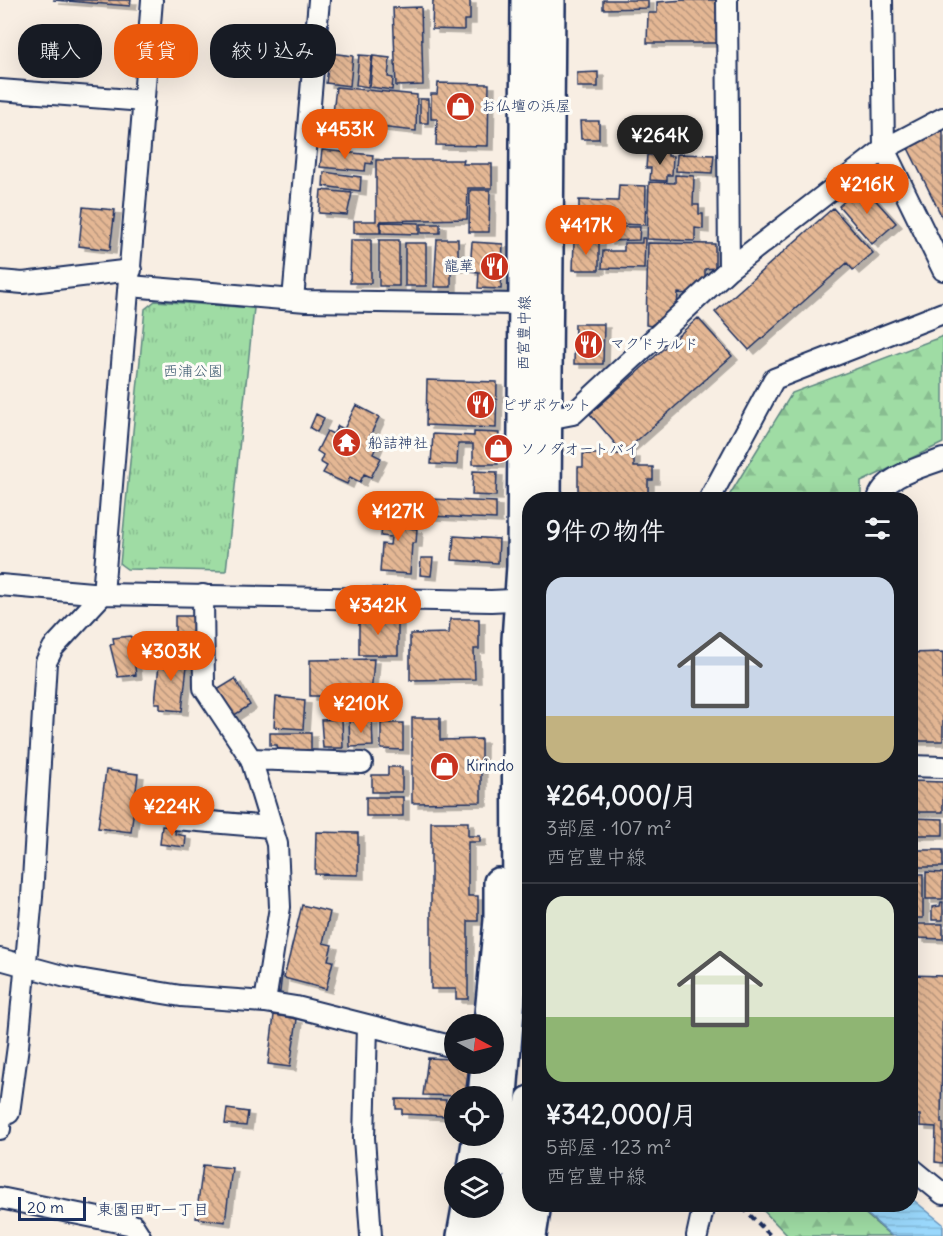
<!DOCTYPE html>
<html lang="ja">
<meta charset="utf-8">
<style>
:root{--surface:#171b24;--page:#242831;--text:#f1f3f6;--muted:#9ea1a6;--line:#363941;--accent:#ea580c}
body{margin:0;font-family:Delius,"Klee One",sans-serif;background:var(--page);color:var(--text);height:100vh;display:flex;flex-direction:column;font-size:22px;white-space:nowrap}
*{box-sizing:border-box;margin:0}
p{font-size:20px;color:var(--muted)}
.icon{flex:none;width:33px;height:33px;fill:none;stroke:currentColor;stroke-width:2;stroke-linecap:round;stroke-linejoin:round}
.map{position:relative;flex:1;overflow:hidden}
.details{position:absolute;left:522px;top:492px;width:396px;height:720px;display:flex;flex-direction:column;background:var(--surface);border-radius:24px;box-shadow:0 6px 24px #0002}
.details>*{flex:none}
.banner{position:absolute;left:18px;top:24px;width:414px;height:54px;display:flex;gap:12px}
.needle{width:39px;rotate:97deg}
.fabs{position:absolute;left:444px;top:1014px;display:grid;gap:12px}
.fabs a{display:grid;place-items:center;width:60px;height:60px;border-radius:50%;background:var(--surface);box-shadow:0 6px 24px #0002;font-size:30px}
.scale{position:absolute;left:18px;bottom:15px;width:68px;box-sizing:border-box;padding-left:6px;border:3px solid #1b2f5e;border-top:0;font-size:16px;line-height:21px;white-space:nowrap;color:#1b2f5e;-webkit-text-stroke:4px #fdfcf7;paint-order:stroke}
.price{position:absolute;translate:-50% -51px;padding:0 14px;border-radius:21px;background:var(--accent);color:#fff;font-size:20px;line-height:39px;filter:drop-shadow(0 2px 3px #0008)}
.price::after{content:'';position:absolute;left:50%;top:36px;width:18px;height:14px;margin-left:-9px;background:inherit;clip-path:polygon(0 0,100% 0,50% 100%)}
.price.active{background:#222;color:#fff}
ul{padding:0;list-style:none}
li{display:grid;align-content:center;gap:12px;height:318px;padding:0 24px}
li+li{border-top:2px solid var(--line)}
li span{display:grid;place-items:center;height:186px;border-radius:18px;color:#555}
li>.icon{margin-inline-start:auto}
span .icon{width:108px;height:108px;fill:#fffc;stroke-width:1}
li b{font-size:26px}
h2{display:flex;justify-content:space-between;align-items:center;height:72px;padding:0 24px;font-size:26px}
.chip{padding:0 21px;border-radius:24px;background:var(--surface);box-shadow:0 6px 24px #0002;font-size:21px;line-height:54px}
.chip.active{background:var(--accent);color:#fff}
.map>svg:first-child{display:block}
</style>
<div class="map">
<svg width="943" height="1236" viewBox="0 0 943 1236">
<defs>
<pattern id="grass-tufts" width="24" height="20" patternUnits="userSpaceOnUse" patternTransform="scale(1.5)"><rect width="24" height="20" fill="#9fdca4"/><path d="M3 7l-1-3M5 7V3M7 7l1-3M15 17l-1-3M17 17v-4M19 17l1-3" fill="none" stroke="#88bd90"/></pattern>
<pattern id="forest-firs" width="22" height="20" patternUnits="userSpaceOnUse" patternTransform="scale(1.5)"><rect width="22" height="20" fill="#9fdca4"/><path d="M5 1l3.5 6h-7zM16 11l3.5 6h-7z" fill="#88bd90"/></pattern>
<pattern id="water-rules" width="6" height="5" patternUnits="userSpaceOnUse" patternTransform="scale(1.5)"><rect width="6" height="5" fill="#9ad8fc"/><path d="M0 2.5h6" fill="none" stroke="#84bada"/></pattern>
<pattern id="building-back-hatch" width="6" height="6" patternUnits="userSpaceOnUse" patternTransform="scale(1.5)"><rect width="6" height="6" fill="#e4b794"/><path d="M-1 5l2 2M0 0l6 6M5-1l2 2" fill="none" stroke="#b8957c"/></pattern>
<filter id="shadow"><feDropShadow dx="6" dy="4" stdDeviation="0" flood-color="#0004"/></filter>
</defs>
<rect width="100%" height="100%" fill="#f8eee3"/>
<filter id="ink" filterUnits="userSpaceOnUse"><feTurbulence type="fractalNoise" baseFrequency=".0167" numOctaves="2"/><feDisplacementMap in="SourceGraphic" scale="12" xChannelSelector="R" yChannelSelector="G"/><feConvolveMatrix kernelMatrix="1 2 1 2 8 2 1 2 1" color-interpolation-filters="sRGB"/></filter>
<g filter="url(#ink)">
<path fill="url(#grass-tufts)" stroke="#5d8681" stroke-width="1.5" d="M155 301 254 308 226 571 127 569 120 564 145 309Z"/>
<path fill="url(#forest-firs)" stroke="#5d8681" stroke-width="1.5" d="M943 336V443L861 482V499H727L792 393Z
M758 1205H855L891 1236H788Z"/>
<path fill="url(#water-rules)" stroke="#6794bd" stroke-width="1.5" d="M911 1198 943 1224V1236H892L857 1205 910 1204Z"/>
<path fill="url(#building-back-hatch)" stroke="#1b2f5e" stroke-width="1.5" filter="url(#shadow)" d="M53 0H131L130 6Z
M433 0H470V20H464V30L432 29Z
M603 0H648V8L603 9Z
M685 0H717V43H647L648 13H657V2Z
M421 7 423 85 396 86 393 8Z
M330 53 353 56 350 86 326 83Z
M359 55 372 56 368 87 356 85Z
M373 56 390 58 388 77 393 78 392 90 370 87Z
M598 72V87H577V73Z
M438 83 489 84 488 146 436 145 437 119H431V94H437Z
M336 87 417 95 416 131 332 122Z
M420 99H428V123H420Z
M580 121H599V139H581Z
M943 130V219L908 148Z
M322 150 373 155 372 164 366 163 365 171 320 167Z
M656 152H668V156H673L672 175H667V181L650 180 651 168H646L647 155H656Z
M677 154 714 155 712 173 676 171Z
M376 160H464L463 164H492V188H468L467 219 380 221V233H354V221H376Z
M324 172 361 177 360 191 323 186Z
M675 175 694 176 693 205H699V214H703V229L695 228V241L647 239 649 182 675 183Z
M619 185 646 186 645 225 618 224V218L579 217V200L618 201Z
M862 185 896 223 872 244 839 206Z
M321 190 352 193 347 215 319 213Z
M470 190H490L489 232H469Z
M83 207 115 210 110 250 79 246Z
M833 208 873 253 853 270 847 263 749 350 715 312Z
M381 222 419 223V234L381 233Z
M421 224H440V233H421Z
M620 227H640L639 240 607 241V232H620Z
M642 238H645L644 269 602 268 603 251H624V243H642Z
M437 239H458V268H451V287H434Z
M351 240H371V283H350Z
M379 240H399V286H379Z
M574 241H599V270H573Z
M472 242 503 244 501 289 478 288 479 272 470 271Z
M405 243H426V286H405Z
M648 243 715 244V268L705 269V280L689 294 678 293 677 308 650 326 646 325Z
M698 318 732 356 623 453 590 414Z
M575 324H604L603 364H574Z
M427 380 497 382 496 428 426 425Z
M356 405 379 417 368 440 377 445 373 454 381 458 371 477 364 474 360 482 350 477 347 484 323 473 327 466 320 462 323 455 317 451 327 431 333 434 338 426 344 429Z
M316 414 324 418 317 432 310 428Z
M474 432 499 433 498 464H473V444H458L457 465 431 464 433 434 474 436Z
M583 454H634V467H653V480H648V494L635 493V500H578V467H583Z
M473 471 497 472 496 496 472 495Z
M431 499 496 502V519L430 516Z
M393 504 411 505 410 528 417 529 416 543H412L410 574 380 572 382 544 390 545 391 537 381 536 382 526 391 527Z
M454 536 499 539 498 563 452 560Z
M421 558H433L431 576 420 575Z
M175 616H193L192 642H175Z
M359 617H398V655H359Z
M450 619H479V649H474L475 679 410 680V634L449 633Z
M131 636 136 675 118 677 110 645 114 644 113 638Z
M943 652V741H910V653Z
M160 655 188 657 182 711 160 709V703H155Z
M374 659 371 696H310V660Z
M235 679 250 705 233 716 217 690Z
M276 697 305 700 303 729 274 727Z
M412 718H440V740L481 739V802L412 803Z
M342 719 343 748H323L321 720Z
M372 720 373 746 350 747 349 721Z
M381 723H403V750L381 749Z
M270 733H311V750H278L277 745H270Z
M388 767H402V792H372V775H388Z
M106 770 138 774 131 832 98 828Z
M910 781 943 782V812H910Z
M366 797H403V816H366Z
M910 818 943 819V835H910Z
M431 822H468V836H480V842H468V896H478V921H468V999H456V989H431Z
M162 826 176 827 175 834 186 836 185 847 160 844Z
M316 832 358 833V875L315 874Z
M910 850H943V867H910Z
M926 872 943 873V899H926Z
M910 874H923V918H910Z
M941 902H943V920H932V907L940 906Z
M302 905 330 912 323 943 332 945 328 960 333 961 326 989 284 978Z
M918 924H943V939L918 938Z
M275 973 282 974 280 992 273 991Z
M910 975 943 976 941 1123H943V1163L935 1162 936 1127 920 1126V1115H910Z
M274 1015 297 1019 290 1067 268 1064Z
M428 1058 454 1059V1064H469L465 1096 423 1095Z
M396 1099 446 1100V1116L402 1114V1109H396Z
M227 1109 248 1112 246 1126 225 1124Z
M203 1165 232 1168 225 1222 196 1218Z"/>
<g fill="none" stroke-linecap="round" stroke-linejoin="round">
<defs>
<path id="street" d="M727 0 729 269
M882 0 884 149 943 270
M0 90 144 101
M0 281 23 283 131 270
M130 286 306 301 524 304
M293 300 319 0
M547 419 573 414 729 269 884 149 943 118
M709 500 774 379 943 313
M878 500C882 476 923 467 943 459
M0 585 103 594 152 0
M203 595 204 688 251 759 277 844 280 907 265 1002
M251 759 362 763
M910 766 943 767
M175 819 270 827
M0 959 66 977 181 996 265 1002 296 1007 454 1047
M367 1026 364 1138 371 1236
M0 1129 1 1114 9 1113 18 1046 32 897 46 662 53 648 103 594 491 601 530 599
M910 1167 943 1194
M0 1198 133 1225 140 1236
M697 1236 704 1204"/>
<path id="secondary" d="M547 500 551 0
M488 1024 498 920V882
M482 1096 485 1064
M472 1168 477 1136
M493 1168 502 1107 517 925 516 640 521 566 525 0
M461 1236 466 1208
M483 1236 487 1208
M509 1236 530 1100
M532 1236 537 1204"/>
</defs>
<use href="#street" stroke="#1b2f5e" stroke-width="24"/>
<use href="#secondary" stroke="#1b2f5e" stroke-width="32"/>
<path stroke="#1b2f5e" stroke-width="4" stroke-dasharray="6 4.5" stroke-linecap="butt" d="M733 1204 745 1210 771 1236"/>
<use href="#street" stroke="#fdfcf7" stroke-width="20"/>
<use href="#secondary" stroke="#fdfcf7" stroke-width="27"/>
</g>
</g>
<defs>
<symbol id="shop-disc" viewBox="-11 -11 22 22"><circle r="9.5" fill="#c8321e" stroke="#fdfcf7"/><path d="M-5-2.5h2.3a2.7 3.5 0 0 1 5.4 0H5L5.5 6h-11ZM-1.5-2.5h3a1.5 2.3 0 0 0-3 0Z" fill="#fff"/></symbol>
<symbol id="restaurant-disc" viewBox="-11 -11 22 22"><circle r="9.5" fill="#c8321e" stroke="#fdfcf7"/><path d="M-5-6h1v4h1v-4h1v4h1v-4h1v5L-1.5 .5V6h-2V.5L-5-1ZM5-6V6H3V1.5H1.5Q1.5-4 5-6Z" fill="#fff"/></symbol>
<symbol id="temple-disc" viewBox="-11 -11 22 22"><circle r="9.5" fill="#c8321e" stroke="#fdfcf7"/><path d="M0-6L5-2H3V0L6.5 2.5H4V6H1.5V3h-3V6H-4V2.5H-6.5L-3 0V-2H-5Z" fill="#fff"/></symbol>
</defs>
<g fill-rule="evenodd">
<use href="#shop-disc" x="444" y="90" width="33" height="33"/>
<use href="#restaurant-disc" x="478" y="250" width="33" height="33"/>
<use href="#restaurant-disc" x="572" y="328" width="33" height="33"/>
<use href="#restaurant-disc" x="464" y="388" width="33" height="33"/>
<use href="#temple-disc" x="330" y="426" width="33" height="33"/>
<use href="#shop-disc" x="482" y="432" width="33" height="33"/>
<use href="#shop-disc" x="428" y="750" width="33" height="33"/>
</g>
<g text-anchor="middle" stroke-width="6" stroke-linejoin="round" paint-order="stroke">
<g font-size="15" fill="#1b2f5e" stroke="#fdfcf7" text-anchor="start">
<text x="481" y="111">お仏壇の浜屋</text>
<text x="474" y="271" text-anchor="end">龍華</text>
<text x="610" y="349">マクドナルド</text>
<text x="502" y="410">ピザポケット</text>
<text x="368" y="448">船詰神社</text>
<text x="520" y="454">ソノダオートバイ</text>
<text x="466" y="771">Kirindo</text>
</g>
<g font-size="15" fill="#1b2f5e" stroke="#fdfcf7">
<text transform="translate(524 333) rotate(-89)" y="5">西宮豊中線</text>
</g>
<g font-size="15" fill="#3c5a70" stroke="#fdfcf7">
<text x="193" y="376">西浦公園</text>
</g>
<g font-size="16" fill="#1b2f5e" stroke="#fdfcf7">
<text x="153" y="1215">東園田町一丁目</text>
</g>
</g>
</svg>
<div class="fabs">
<a><svg class="needle" viewBox="-14 -14 28 28"><path d="M0-13l5 13h-10z" fill="#e53935"/><path d="M0 13l5-13h-10z" fill="#9ea1a6"/></svg></a>
<a><svg class="icon" aria-label="locate" viewBox="0 0 24 24"><circle cx="12" cy="12" r="6"/><path d="M12 2v4M12 18v4M2 12h4M18 12h4"/></svg></a>
<a><svg class="icon" aria-label="layers" viewBox="0 0 24 24"><path d="M12 4l9 5-9 5-9-5zM3 14l9 5 9-5"/></svg></a>
</div>
<div class="scale">20 m</div>
<b class="price" style="left:345px;top:160px">¥453K</b>
<b class="price active" style="left:660px;top:166px">¥264K</b>
<b class="price" style="left:867px;top:215px">¥216K</b>
<b class="price" style="left:586px;top:256px">¥417K</b>
<b class="price" style="left:398px;top:542px">¥127K</b>
<b class="price" style="left:378px;top:636px">¥342K</b>
<b class="price" style="left:171px;top:682px">¥303K</b>
<b class="price" style="left:361px;top:734px">¥210K</b>
<b class="price" style="left:172px;top:837px">¥224K</b>
<div class="banner">
<a class="chip">購入</a>
<a class="chip active">賃貸</a>
<a class="chip">絞り込み</a>
</div>
<section class="details">
<h2>9件の物件<svg class="icon" aria-label="filters" viewBox="0 0 24 24"><path d="M4 7h16M4 17h16"/><circle cx="9" cy="7" r="2"/><circle cx="15" cy="17" r="2"/></svg></h2>
<ul>
<li><span style="background:linear-gradient(#c9d6e8 75%,#c2b280 0)"><svg class="icon" aria-label="home" viewBox="0 0 24 24"><path d="M3 11l9-7 9 7M6 9v11h12V9"/></svg></span><div><b>¥264,000/月</b><p>3部屋 · 107 m²</p><p>西宮豊中線</p></div></li>
<li><span style="background:linear-gradient(#dfe7d0 65%,#8fb573 0)"><svg class="icon" aria-label="home" viewBox="0 0 24 24"><path d="M3 11l9-7 9 7M6 9v11h12V9"/></svg></span><div><b>¥342,000/月</b><p>5部屋 · 123 m²</p><p>西宮豊中線</p></div></li>
</ul>
</section>
</div>
